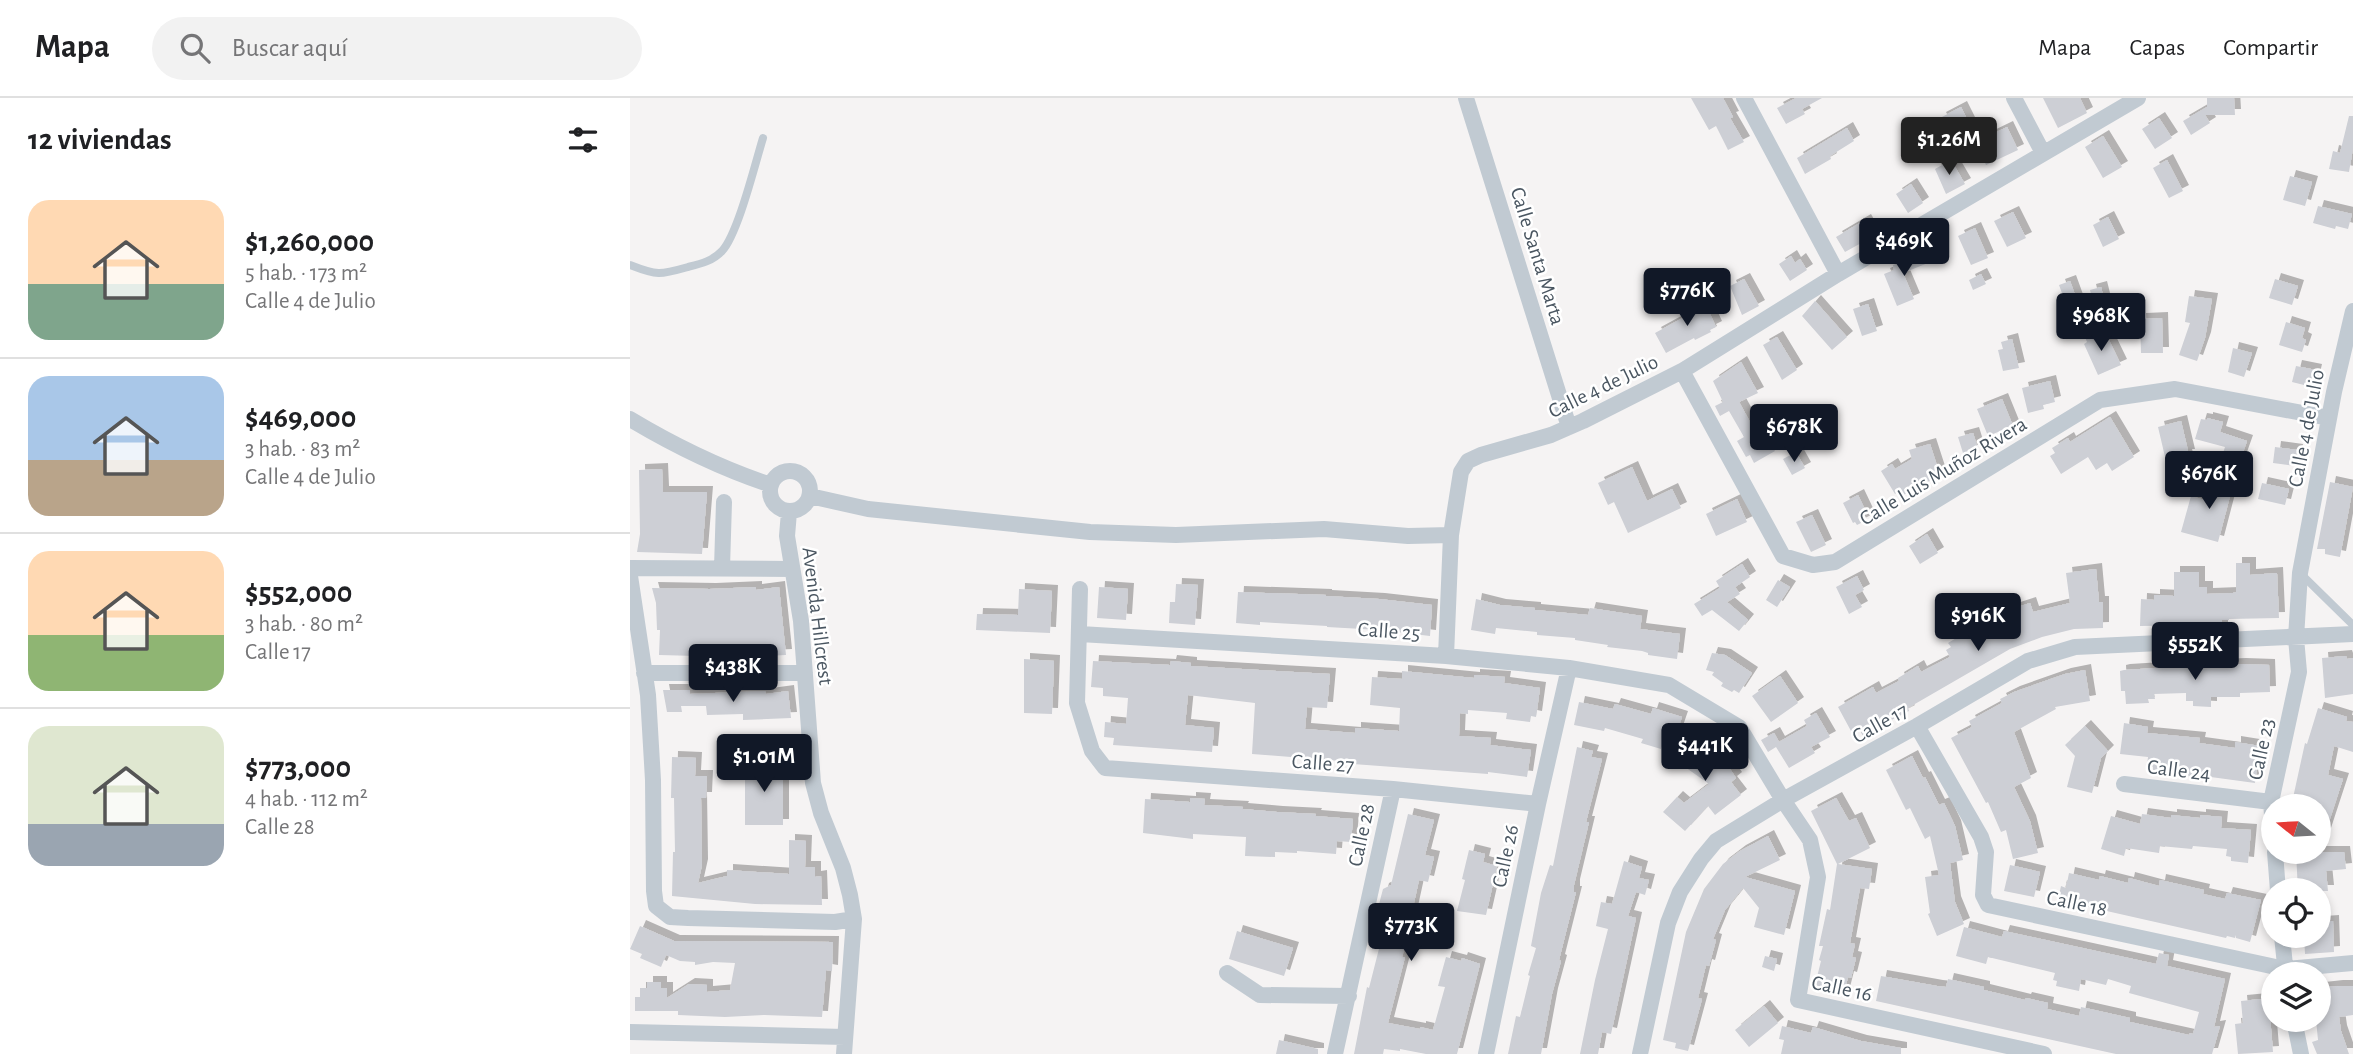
<!DOCTYPE html>
<html lang="es">
<meta charset="utf-8">
<style>
:root{--surface:#fff;--page:#f2f2f2;--text:#202124;--muted:#757577;--line:#e0e0e0;--accent:#111827}
body{margin:0;font-family:"Alegreya Sans",sans-serif;background:var(--page);color:var(--text);height:100vh;display:flex;flex-direction:column;font-size:26px;white-space:nowrap}
*{box-sizing:border-box;margin:0}
p{font-size:23px;color:var(--muted)}
.icon{flex:none;width:38px;height:38px;fill:none;stroke:currentColor;stroke-width:2;stroke-linecap:round;stroke-linejoin:round}
.map{position:relative;flex:1;overflow:hidden}
.sheet{display:flex;flex-direction:column;background:var(--surface);width:630px}
.sheet>*{flex:none}
.needle{width:46px;rotate:288deg}
.buttons{position:absolute;left:1631px;top:696px;display:grid;gap:14px}
.buttons a{display:grid;place-items:center;width:70px;height:70px;border-radius:50%;background:var(--surface);box-shadow:0 4px 10px #0003;font-size:35px}
.price{position:absolute;translate:-50% -60px;padding:0 16px;border-radius:7px;background:var(--accent);color:#fff;font-size:23px;line-height:46px;filter:drop-shadow(0 2px 4px #0008)}
.price::after{content:'';position:absolute;left:50%;top:42px;width:21px;height:16px;margin-left:-10px;background:inherit;clip-path:polygon(0 0,100% 0,50% 100%)}
.price.active{background:#222;color:#fff}
ul{padding:0;list-style:none}
li{display:flex;align-items:center;gap:21px;height:175px;padding:0 28px}
li+li{border-top:2px solid var(--line)}
li span{display:grid;place-items:center;flex:none;width:196px;height:140px;border-radius:21px;color:#555}
li>.icon{margin-inline-start:auto}
span .icon{width:84px;height:84px;fill:#fffc;stroke-width:1}
li b{font-size:30px}
h2{display:flex;justify-content:space-between;align-items:center;height:84px;padding:0 28px;font-size:30px}
header{display:flex;align-items:center;gap:42px;box-sizing:border-box;height:98px;padding:0 35px;background:var(--surface);border-bottom:2px solid var(--line)}
header strong{font-size:33px}
nav{display:flex;gap:38px;margin-inline-start:auto;font-size:24px}
.search{width:490px;height:63px;background:var(--page);display:flex;align-items:center;gap:18px;box-sizing:border-box;padding:0 24px;border-radius:38px;color:var(--muted);font-size:26px}
main{display:flex;flex:1;min-height:0}
.map>svg:first-child{display:block}
</style>
<header>
<strong>Mapa</strong>
<div class="search"><svg class="icon" aria-label="search" viewBox="0 0 24 24"><circle cx="10" cy="10" r="6"/><path d="M15 15l6 6"/></svg>Buscar aquí</div>
<nav><a>Mapa</a><a>Capas</a><a>Compartir</a></nav>
</header>
<main>
<section class="sheet">
<h2>12 viviendas<svg class="icon" aria-label="filters" viewBox="0 0 24 24"><path d="M4 7h16M4 17h16"/><circle cx="9" cy="7" r="2"/><circle cx="15" cy="17" r="2"/></svg></h2>
<ul>
<li><span style="background:linear-gradient(#ffd9b3 60%,#7fa58c 0)"><svg class="icon" aria-label="home" viewBox="0 0 24 24"><path d="M3 11l9-7 9 7M6 9v11h12V9"/></svg></span><div><b>$1,260,000</b><p>5 hab. · 173 m²</p><p>Calle 4 de Julio</p></div></li>
<li><span style="background:linear-gradient(#a9c7e8 60%,#b9a48a 0)"><svg class="icon" aria-label="home" viewBox="0 0 24 24"><path d="M3 11l9-7 9 7M6 9v11h12V9"/></svg></span><div><b>$469,000</b><p>3 hab. · 83 m²</p><p>Calle 4 de Julio</p></div></li>
<li><span style="background:linear-gradient(#ffd9b3 60%,#8fb573 0)"><svg class="icon" aria-label="home" viewBox="0 0 24 24"><path d="M3 11l9-7 9 7M6 9v11h12V9"/></svg></span><div><b>$552,000</b><p>3 hab. · 80 m²</p><p>Calle 17</p></div></li>
<li><span style="background:linear-gradient(#dfe7d0 70%,#9aa5b1 0)"><svg class="icon" aria-label="home" viewBox="0 0 24 24"><path d="M3 11l9-7 9 7M6 9v11h12V9"/></svg></span><div><b>$773,000</b><p>4 hab. · 112 m²</p><p>Calle 28</p></div></li>
</ul>
</section>
<div class="map">
<svg width="1723" height="956" viewBox="0 0 1723 956">
<defs>
<filter id="shadow"><feDropShadow dx="6" dy="-6" stdDeviation="0" flood-color="#0004"/></filter>
</defs>
<rect width="100%" height="100%" fill="#f5f3f3"/>
<path fill="#cdcfd5" filter="url(#shadow)" d="M1061 0H1093L1103 19 1100 20 1114 44 1098 52 1086 28 1079 32Z
M1166 0H1192L1172 11 1175 16 1156 26 1147 10Z
M1413 0H1450L1457 15 1428 30Z
M1577 0H1604L1605 17H1575L1580 25 1561 37 1553 23 1577 9Z
M1331 9 1348 43 1377 29 1388 52 1356 67 1348 49 1331 60 1310 20Z
M1719 18H1723V50L1719 74 1699 71 1703 53 1710 55Z
M1529 20 1542 40 1525 51 1512 31Z
M1217 30 1224 43 1200 58 1201 61 1175 76 1167 60Z
M1473 38 1492 69 1473 80 1455 49Z
M1321 62 1335 86 1316 96 1305 71Z
M1537 62 1553 93 1539 100 1523 70Z
M1660 78 1682 84 1675 108 1653 102Z
M1281 86 1293 105 1278 115 1266 96Z
M1688 108 1722 116 1718 131 1706 128 1705 131 1683 125Z
M1383 114 1396 140 1377 149 1364 123Z
M1478 119 1489 141 1473 149 1463 127Z
M1235 122 1244 138 1215 154 1206 139Z
M1345 130 1358 160 1341 167 1328 138Z
M1299 154 1303 163 1273 175 1284 201 1267 208 1254 176 1264 172 1263 167Z
M1161 158 1165 165 1170 161 1177 172 1160 183 1149 166Z
M1351 176 1356 186 1343 192 1339 182Z
M1114 181 1129 208 1112 217 1100 188Z
M1645 181 1668 188 1662 207 1639 200Z
M1440 183 1448 205 1437 209 1429 187Z
M1471 189 1475 205 1464 208 1460 192Z
M1559 198 1582 201 1575 240 1567 263 1549 257 1560 225 1555 224Z
M1074 203 1086 229 1080 232 1081 234 1065 242 1064 240 1036 255 1025 235 1058 217 1056 211Z
M1185 203 1217 239 1202 252 1172 218Z
M1238 206 1247 233 1232 238 1223 211Z
M1532 220 1533 255H1511L1510 221Z
M1656 224 1675 230 1672 240 1676 242 1672 254 1649 247Z
M1465 234 1467 240 1476 236 1491 267 1468 277 1454 246 1457 244 1455 239Z
M1147 239 1167 272 1152 282 1133 247Z
M1382 241 1389 270 1373 273 1368 252 1373 251 1371 244Z
M1603 250 1622 255 1614 279 1598 274Z
M1111 264 1128 295 1109 304 1120 324 1127 321 1145 353 1124 365 1120 357 1116 359 1107 343 1114 339 1099 313 1090 318 1085 308 1093 304 1083 283Z
M1666 268 1686 272 1682 289 1662 284Z
M1420 283 1425 304 1413 307 1414 311 1398 315 1392 290Z
M1372 301 1383 328 1358 338 1347 311Z
M1480 319 1504 359 1482 373 1477 365 1466 372 1458 359 1431 376 1420 358 1425 355 1422 350 1438 340 1440 344Z
M1577 320 1593 324 1590 334 1617 343 1611 360 1592 358 1595 349 1565 341 1571 321 1577 322Z
M1551 323 1559 357H1556L1558 364 1556 365 1557 370 1544 374 1539 362 1536 363 1528 329Z
M1343 335 1348 351 1333 355 1328 339Z
M1300 346 1311 380 1293 385 1272 398 1269 393 1265 396 1251 373 1262 366 1265 371 1282 361 1279 352Z
M1645 349 1667 352 1665 368 1643 365Z
M1166 354 1175 370 1162 377 1153 361Z
M1002 369 1017 403 1042 391 1051 410 998 435 984 404 978 407 968 385Z
M32 371 33 394H77L72 456 7 454 10 436 9 372Z
M1587 375 1605 379 1588 444 1551 434 1561 398 1578 403Z
M1700 384 1723 389 1710 459 1695 456V451H1687Z
M1632 385 1659 391 1655 407 1628 401Z
M1228 397 1237 416 1234 417 1237 422 1227 427 1225 424 1223 425 1213 405Z
M1107 401 1117 424 1086 438 1076 416Z
M1182 417 1196 447 1181 454 1166 424Z
M1297 436 1308 455 1290 466 1279 448Z
M1606 465H1620V477L1647 475 1649 520 1599 521V522H1592V530H1572V527L1510 528 1511 501 1524 502V497L1544 498V474H1569V489H1577V496L1603 495 1606 494Z
M1112 466 1120 479 1105 489 1110 496 1097 504 1118 522 1109 533 1082 512 1072 518 1064 506 1090 490 1086 483Z
M1466 471 1469 504H1473V530L1444 531 1412 539 1380 551 1278 610 1279 613 1246 630 1247 633 1234 640 1228 629 1221 633 1208 609 1243 589 1246 595 1269 583 1268 580 1288 568 1291 574 1320 559 1316 552 1321 549 1318 545 1338 533 1341 539 1374 520 1372 514 1400 505 1403 514 1440 505 1436 475Z
M1227 478 1234 492 1225 497 1232 509 1219 516 1206 489Z
M1148 482 1160 489 1147 509 1136 502Z
M546 486 568 487 565 527 539 525 540 504H545Z
M126 489V492L149 489 156 557 136 558 135 555 67 558 29 557 30 532H27L26 505 22 490 80 491Z
M469 489 498 491 496 522 467 520Z
M389 491 422 493 420 535 346 532 347 516 388 517Z
M608 494 696 497V498L749 501 802 507 800 538 750 532 697 529V528L630 524V527L606 525Z
M846 501 870 507 905 510V512L958 517 960 510 1012 518 1010 531 1050 536 1047 561 1018 557V555L1012 553 977 549 978 547 945 542V540L907 537V534L866 530 865 536 841 532Z
M1082 555 1095 557 1122 575 1109 595 1104 592 1102 594 1091 588 1093 585 1082 577 1084 574 1076 572Z
M1716 558 1717 561 1723 560V596L1695 600 1692 560Z
M394 561 424 563 422 616 394 615Z
M463 563 540 567 541 563 561 565V568L700 576 697 610 677 609 675 631 725 635V630L769 633 770 610 740 607 742 579 772 581V573L844 580V577L875 579 874 585 910 590 906 619 901 618 900 624 876 621 877 615 838 612V616L830 615 829 638 861 640 860 647 901 652 897 679 858 674V676L723 666V664L622 656 625 605 558 597 555 627 584 630 582 654 483 647 484 640 474 639 475 624 496 626 498 600 473 598V590L461 589Z
M1610 566 1639 567 1640 594 1610 595V599H1581V609L1563 608V603H1556V595L1524 596 1525 601H1518L1519 605 1496 606 1495 593H1491L1490 573 1494 572 1526 570V568L1587 569V567Z
M1455 572 1460 603 1425 609 1426 611 1384 634 1401 680 1384 689 1400 723 1408 755 1383 761 1376 732 1371 734 1358 704 1356 705 1321 640 1342 629 1339 623 1372 605 1370 601 1384 594 1435 576Z
M1150 578 1168 605 1141 624 1122 598Z
M33 592H60V596L135 593 136 596 158 593 161 620 113 622V616L77 617 76 608H51L52 614H37Z
M949 604 983 611 985 606 1021 616 1023 610 1052 619 1042 648 1034 642 1031 651 1011 645 1013 641 975 630 974 633 944 627Z
M1688 610 1717 619 1716 623 1723 624V654L1704 648 1698 677 1713 681 1691 748H1689V709H1661L1675 645 1677 646Z
M1186 615 1200 639 1181 649 1185 655 1159 670 1146 649 1138 654 1131 642 1144 635 1149 644 1177 628 1174 622Z
M1494 625 1518 629 1517 635 1570 640 1569 645 1605 650V644L1630 648 1625 685 1566 677 1565 679 1523 674V669L1517 668 1518 659 1490 656Z
M1455 628 1478 653 1471 660 1462 695 1437 689 1445 658 1435 647Z
M1066 636 1075 642 1076 640 1092 650 1091 652 1100 667 1098 668 1106 680 1101 684 1111 697 1085 717 1078 708 1055 733 1033 714 1047 699 1054 705 1079 686 1055 669 1060 661 1052 655Z
M947 649 963 653 961 659 972 661 956 724H959L944 787V794H946L929 862 931 863 922 896 911 956H878L886 918 890 919 900 878 898 877 906 850 901 848 911 795 920 767 923 768Z
M1282 658 1293 680 1295 679 1309 707 1314 705 1325 728 1333 762 1320 765 1325 804 1334 826 1307 838 1298 816 1300 815 1295 779 1309 777 1300 738 1295 741 1280 710 1276 712 1256 672Z
M42 659 66 660 65 678H77L76 700H71L72 767 68 785 97 778V772L159 776V742L176 743 175 769H185V779L191 778 192 807 125 806 42 798 43 754H45L44 700H41Z
M115 666H153V727H115Z
M560 700 575 701 574 707 613 709 612 711 647 714 686 716 685 718 723 721 721 744 707 743 706 756 667 753V755L645 754V759L615 758 616 739 563 736V741L513 735 515 701 560 704Z
M1206 700 1219 723 1226 720 1240 750 1208 766 1242 771 1239 791 1230 790 1220 845 1225 846 1222 859 1226 860 1221 880 1218 879 1214 895 1185 887 1191 863 1189 862 1193 848H1189L1197 811 1200 812 1207 766 1181 713Z
M778 716 804 722 795 757 804 759 798 784 789 782 780 823 782 824 772 859H775L758 925 790 931V929L803 932 815 889 808 888 816 859 831 863 832 860 850 866 827 956H796L770 951V953L754 951 753 956H724L737 889 739 890 753 835 749 834 750 829 744 828 747 814 753 791 761 787Z
M1512 716 1541 720V717L1570 720V717L1592 719 1591 730 1621 732 1618 765 1601 763V759L1596 758 1597 751 1563 748 1562 751 1530 748 1529 755 1496 750 1494 758 1471 751 1481 718 1510 726Z
M1138 738 1150 762 1115 779 1165 793 1154 837 1124 829 1129 810 1113 790 1095 812 1083 841 1086 842 1079 868 1076 867 1068 900 1072 901 1058 953 1045 950 1046 945 1033 942 1056 834 1074 791 1093 766 1110 753Z
M839 752 855 756 853 764 867 768 856 817 827 813 835 782 832 781Z
M1666 754H1714L1716 771 1696 773 1698 793H1668Z
M994 763 1012 769 1009 780 1019 782 1015 797 1006 794 998 818 1006 820 981 936 972 934 968 956H950L965 882 978 831 966 828 971 804 982 806Z
M1380 767 1410 774 1404 799 1374 793Z
M1439 775 1469 782 1470 778 1498 785 1499 780 1529 788 1530 782 1574 792 1573 796 1595 801 1597 795 1631 802 1620 844 1606 840V837L1605 840 1597 838 1596 840 1428 802 1431 788 1436 790Z
M1703 823 1704 854 1675 856 1674 838H1689V824Z
M10 828 44 843 203 844 202 873 196 872 192 919 134 917 95 919 48 917V913H5V899H10V890H17V884H31V890H37V900L59 886 77 887V894L100 892 105 865 83 864 65 867V864L50 863 36 857 31 869 10 860 12 856 0 851Z
M1334 829 1372 839 1374 833 1526 866 1529 855 1539 857 1537 868 1595 881 1584 929 1590 928 1582 956H1486L1246 903 1251 878 1307 888 1316 889 1318 881 1354 889V892L1395 902 1396 900 1418 905 1417 911 1449 918 1451 909 1500 920V924L1559 937 1560 935 1563 936 1569 914 1499 895 1501 888 1478 881 1476 887 1451 881 1449 893 1426 888 1427 883 1423 882 1425 875 1358 859 1356 866 1326 858Z
M607 833 663 850 654 878 599 861Z
M1135 858 1147 861 1144 873 1132 869Z
M1707 888H1723V917L1709 919 1711 933 1719 956H1687L1682 944 1688 942 1686 922H1689V890Z
M1642 900 1643 917 1640 918 1643 954 1608 956 1605 926 1613 925 1611 903Z
M1134 908 1148 925 1119 949 1105 932Z
M1152 928 1181 935 1183 929 1231 943 1271 950V956H1151L1154 942 1149 941Z
M649 942 688 951V956H646Z"/>
<g fill="none" stroke-linecap="round" stroke-linejoin="round">
<path stroke="#c1cad2" stroke-width="8" d="M0 167C28 178 30 177 58 169 70 166 83 163 92 153 108 136 125 66 133 40
M1670 475 1723 527"/>
<path stroke="#c1cad2" stroke-width="16" d="M836 0 939 329
M1114 0 1208 176
M1384 0 1413 55
M1052 273 1153 458 1183 467 1205 464 1470 302 1545 291 1699 320
M0 321C45 348 90 370 141 387
M140 393a20 20 0 1 1 40 0a20 20 0 1 1-40 0Z
M180 398 238 411 460 434 546 437 694 431 778 438 821 437
M159 414 157 438 171 523 183 685 191 715 213 770 220 797 224 821 214 956
M0 470 162 471
M92 470 94 404
M0 478 18 597 23 682 24 793 26 808 40 819 58 820 205 824 224 821
M450 491 447 605 462 653 475 670 763 691 908 706
M450 536 816 558 939 570 1039 587 1109 629 1153 702 1180 742 1188 779 1168 902 1414 956
M816 558 821 437 831 374 838 363 851 357 921 337 953 323 1052 273 1208 176 1508 0
M14 575H175
M1287 628 1351 739 1356 754 1353 797 1358 807 1655 871 1723 865
M1494 686 1641 704
M1643 730 1641 704 1669 574 1666 540 1670 475 1704 294 1723 213
M1645 754 1648 793
M1652 838 1656 877
M597 875 630 897 719 898
M1664 922 1671 956
M0 934 215 939
M705 956 763 691
M856 956 908 706 939 570
M1010 956 1038 825 1050 794 1071 761 1086 743 1153 702 1287 628 1398 563 1445 549 1723 536"/>
</g>
<g text-anchor="middle" stroke-width="5" stroke-linejoin="round" paint-order="stroke">
<g font-size="21" fill="#4a5661" stroke="#fff">
<text transform="translate(908 158) rotate(73)" y="7">Calle Santa Marta</text>
<text transform="translate(973 288) rotate(-26)" y="7">Calle 4 de Julio</text>
<text transform="translate(1676 330) rotate(-79)" y="7">Calle 4 de Julio</text>
<text transform="translate(1313 373) rotate(-31)" y="7">Calle Luis Muñoz Rivera</text>
<text transform="translate(188 518) rotate(83)" y="7">Avenida Hillcrest</text>
<text transform="translate(759 533) rotate(4)" y="7">Calle 25</text>
<text transform="translate(1250 625) rotate(-29)" y="7">Calle 17</text>
<text transform="translate(1631 651) rotate(-78)" y="7">Calle 23</text>
<text transform="translate(693 665) rotate(4)" y="7">Calle 27</text>
<text transform="translate(1549 672) rotate(7)" y="7">Calle 24</text>
<text transform="translate(731 737) rotate(-78)" y="7">Calle 28</text>
<text transform="translate(875 758) rotate(-78)" y="7">Calle 26</text>
<text transform="translate(1447 805) rotate(12)" y="7">Calle 18</text>
<text transform="translate(1212 890) rotate(12)" y="7">Calle 16</text>
</g>
</g>
</svg>
<div class="buttons">
<a><svg class="needle" viewBox="-14 -14 28 28"><path d="M0-13l5 13h-10z" fill="#e53935"/><path d="M0 13l5-13h-10z" fill="#757577"/></svg></a>
<a><svg class="icon" aria-label="locate" viewBox="0 0 24 24"><circle cx="12" cy="12" r="6"/><path d="M12 2v4M12 18v4M2 12h4M18 12h4"/></svg></a>
<a><svg class="icon" aria-label="layers" viewBox="0 0 24 24"><path d="M12 4l9 5-9 5-9-5zM3 14l9 5 9-5"/></svg></a>
</div>
<b class="price active" style="left:1319px;top:79px">$1.26M</b>
<b class="price" style="left:1274px;top:180px">$469K</b>
<b class="price" style="left:1057px;top:230px">$776K</b>
<b class="price" style="left:1471px;top:255px">$968K</b>
<b class="price" style="left:1164px;top:366px">$678K</b>
<b class="price" style="left:1579px;top:413px">$676K</b>
<b class="price" style="left:1348px;top:555px">$916K</b>
<b class="price" style="left:1565px;top:584px">$552K</b>
<b class="price" style="left:103px;top:606px">$438K</b>
<b class="price" style="left:1075px;top:685px">$441K</b>
<b class="price" style="left:134px;top:696px">$1.01M</b>
<b class="price" style="left:781px;top:865px">$773K</b>
</div>
</main>
